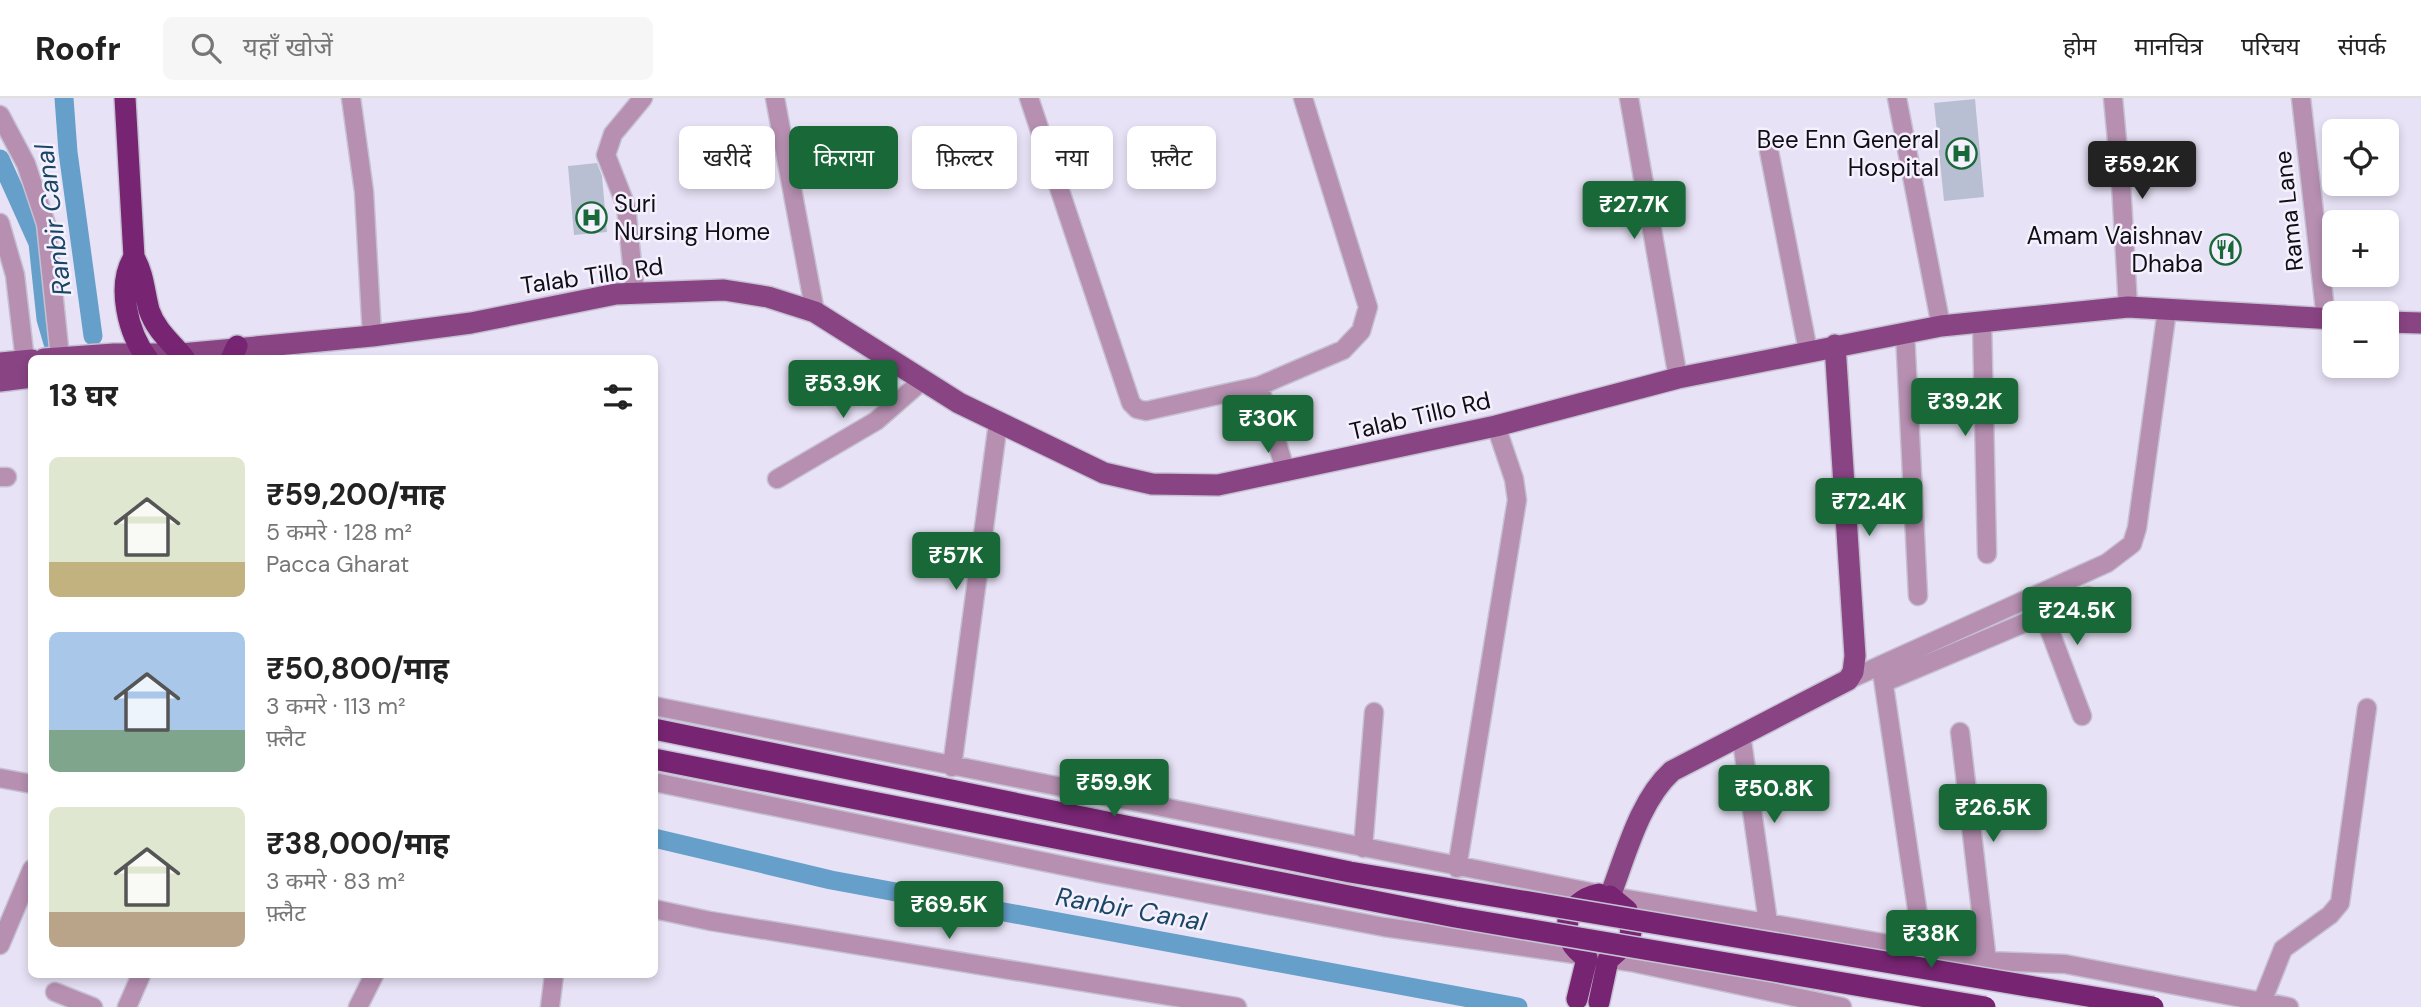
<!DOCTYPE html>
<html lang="hi">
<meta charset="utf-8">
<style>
:root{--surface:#fff;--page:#f6f6f6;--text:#222;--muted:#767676;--line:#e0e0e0;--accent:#196838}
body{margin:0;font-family:"DM Sans","Noto Sans Devanagari",sans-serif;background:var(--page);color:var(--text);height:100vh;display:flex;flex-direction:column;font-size:26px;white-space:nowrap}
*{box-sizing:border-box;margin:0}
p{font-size:23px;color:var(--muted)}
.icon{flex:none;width:38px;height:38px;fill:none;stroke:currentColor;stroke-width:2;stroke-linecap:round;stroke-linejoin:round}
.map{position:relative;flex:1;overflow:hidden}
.sheet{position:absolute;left:28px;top:257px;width:630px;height:623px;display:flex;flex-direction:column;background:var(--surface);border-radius:10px;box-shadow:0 4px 10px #0003}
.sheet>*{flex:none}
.top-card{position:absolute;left:679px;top:28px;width:665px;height:63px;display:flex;gap:14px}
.fabs{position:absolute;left:2322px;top:21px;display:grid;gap:14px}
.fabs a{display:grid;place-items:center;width:77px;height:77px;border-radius:10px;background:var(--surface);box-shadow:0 4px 10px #0003;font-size:35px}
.price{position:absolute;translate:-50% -60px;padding:0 16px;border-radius:7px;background:var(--accent);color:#fff;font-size:23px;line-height:46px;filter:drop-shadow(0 2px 4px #0008)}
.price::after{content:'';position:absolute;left:50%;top:42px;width:21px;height:16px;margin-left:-10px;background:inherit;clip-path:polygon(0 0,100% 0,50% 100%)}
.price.on{background:#222;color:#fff}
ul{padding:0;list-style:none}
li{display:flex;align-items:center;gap:21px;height:175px;padding:0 21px}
li span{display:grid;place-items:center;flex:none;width:196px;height:140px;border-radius:10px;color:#555}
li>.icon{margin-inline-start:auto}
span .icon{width:84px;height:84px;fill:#fffc;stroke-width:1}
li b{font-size:30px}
h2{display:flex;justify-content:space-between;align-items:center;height:84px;padding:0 21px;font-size:30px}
.tag{padding:0 24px;border-radius:10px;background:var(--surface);box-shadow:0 4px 10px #0003;font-size:24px;line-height:63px}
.tag.on{background:var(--accent);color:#fff}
header{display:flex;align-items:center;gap:42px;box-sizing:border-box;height:98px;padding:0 35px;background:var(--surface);border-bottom:2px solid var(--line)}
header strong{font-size:33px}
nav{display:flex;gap:38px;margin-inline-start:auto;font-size:24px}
.search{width:490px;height:63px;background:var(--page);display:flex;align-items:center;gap:18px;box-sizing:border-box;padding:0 24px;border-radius:10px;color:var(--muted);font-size:26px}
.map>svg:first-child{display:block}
</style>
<header>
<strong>Roofr</strong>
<div class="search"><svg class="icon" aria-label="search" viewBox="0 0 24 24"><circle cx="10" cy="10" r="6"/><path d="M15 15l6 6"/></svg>यहाँ खोजें</div>
<nav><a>होम</a><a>मानचित्र</a><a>परिचय</a><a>संपर्क</a></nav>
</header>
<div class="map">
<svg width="2421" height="909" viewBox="0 0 2421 909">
<rect width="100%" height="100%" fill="#e8e2f6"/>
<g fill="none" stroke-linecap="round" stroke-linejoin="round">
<path stroke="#66a0ca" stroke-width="19" d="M64 0 68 54 93 238
M0 61 38 145 46 221 53 245
M654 740 831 782 1518 909"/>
</g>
<path fill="#b9bfd2" d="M1975 1 1984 99 1944 103 1934 5Z
M597 65 602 78 607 134 574 137 568 68Z"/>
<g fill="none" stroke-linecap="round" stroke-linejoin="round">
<defs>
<path id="minor" d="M351 0 364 94 372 238
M775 0 815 214
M1029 0 1131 305 1137 311 1146 313 1259 288
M1629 0 1678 280
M1897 0 1941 228
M2113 0 2121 85 2128 209
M2301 0 2326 221
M0 17 26 66 46 126 60 259
M1769 53 1808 253
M0 125 15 177 25 263
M635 195 626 108 606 57 613 36 643 0
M1982 223 1987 456
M1905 234 1918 498
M1286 374 1259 288 1343 252 1361 233 1368 209 1303 0
M0 379H7
M777 381 876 323 923 282
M2040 507 2082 618
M1881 567 1923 851
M1848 582 2107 465 2132 446 2137 430 2167 212
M1885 584 2088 498
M654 608 1610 798 1987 863 2065 866 2289 909
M1960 634 1987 863
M1741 636 1768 824
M952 669 998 325
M0 680 32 686
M654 684 1099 775 1384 829 1631 864 1842 909
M1363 750 1374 614
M1457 770 1517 402 1514 381 1496 328
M654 811 710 823 1237 909
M0 847 32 771
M55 894 93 909
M2262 904 2283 851 2330 817 2340 805 2367 610
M127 909 141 877
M358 909 374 877
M550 909 554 877"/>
<path id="major" d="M2387 224 2421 225
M44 261 114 256H181L372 238 471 225 616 196 724 192 768 199 815 214 959 305 1104 375 1152 386 1218 387 1496 328 1678 280 1941 228 2128 209 2334 221
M0 265 32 262
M0 283 32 279
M1610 798C1626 757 1639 703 1672 673L1848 582 1853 574 1855 558 1835 247"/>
<path id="highway" d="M125 0 134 159C144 177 144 193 149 212 156 233 172 245 185 261
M134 159C116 187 128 236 148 261
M231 261 237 248
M1577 901 1587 860C1555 841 1564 803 1599 796
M1599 904 1608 862 1628 844 1631 834 1627 812 1610 798"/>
</defs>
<use href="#minor" stroke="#c5c0d2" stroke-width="21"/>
<use href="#major" stroke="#c5c0d2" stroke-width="24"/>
<use href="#highway" stroke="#c5c0d2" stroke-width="24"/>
<use href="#minor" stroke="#b68fb1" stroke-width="18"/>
<use href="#major" stroke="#894483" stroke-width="21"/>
<use href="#highway" stroke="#772572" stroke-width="21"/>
<defs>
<path id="highway-bridge" d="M654 631 1350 774 2153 909
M654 661 1455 819 1985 909"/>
</defs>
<use href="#highway-bridge" stroke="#c5c0d2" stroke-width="24" stroke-linecap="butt"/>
<use href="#highway-bridge" stroke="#772572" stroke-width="21"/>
</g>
<defs>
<symbol id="hospital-ring" viewBox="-11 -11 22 22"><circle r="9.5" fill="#f5f0fd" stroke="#196838" stroke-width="1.5"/><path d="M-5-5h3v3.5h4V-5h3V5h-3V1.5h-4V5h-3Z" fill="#196838"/></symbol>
<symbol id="restaurant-ring" viewBox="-11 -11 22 22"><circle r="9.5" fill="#f5f0fd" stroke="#196838" stroke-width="1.5"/><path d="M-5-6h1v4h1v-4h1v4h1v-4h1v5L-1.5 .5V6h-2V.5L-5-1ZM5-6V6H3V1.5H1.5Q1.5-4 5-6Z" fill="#196838"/></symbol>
</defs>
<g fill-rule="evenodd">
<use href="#hospital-ring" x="1944" y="38" width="35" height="35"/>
<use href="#hospital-ring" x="574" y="102" width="35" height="35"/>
<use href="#restaurant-ring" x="2208" y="134" width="35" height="35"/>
</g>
<g text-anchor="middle" stroke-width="5" stroke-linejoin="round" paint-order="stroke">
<g font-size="24" fill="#100e14" stroke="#f5f0fd" text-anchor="end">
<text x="1939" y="50">Bee Enn General<tspan x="1939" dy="28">Hospital</tspan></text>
<text x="614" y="114" text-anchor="start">Suri<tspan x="614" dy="28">Nursing Home</tspan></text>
<text x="2203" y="146">Amam Vaishnav<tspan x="2203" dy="28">Dhaba</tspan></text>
</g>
<g font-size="24" fill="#100e14" stroke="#f5f0fd">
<text transform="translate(2289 113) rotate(-96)" y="8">Rama Lane</text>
<text transform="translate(592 178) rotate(-8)" y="8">Talab Tillo Rd</text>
<text transform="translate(1420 318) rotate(-13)" y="8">Talab Tillo Rd</text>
</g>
<g font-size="26" font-style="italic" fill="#194664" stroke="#f5f0fd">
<text transform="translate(53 122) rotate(-97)" y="9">Ranbir Canal</text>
<text transform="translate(1131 811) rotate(10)" y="9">Ranbir Canal</text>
</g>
</g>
</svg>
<div class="fabs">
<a><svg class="icon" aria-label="locate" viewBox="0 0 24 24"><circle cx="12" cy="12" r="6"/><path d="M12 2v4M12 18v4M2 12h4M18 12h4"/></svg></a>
<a>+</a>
<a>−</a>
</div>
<b class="price on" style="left:2142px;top:103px">₹59.2K</b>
<b class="price" style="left:1634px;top:143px">₹27.7K</b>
<b class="price" style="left:843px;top:322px">₹53.9K</b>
<b class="price" style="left:1965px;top:340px">₹39.2K</b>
<b class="price" style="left:1268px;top:357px">₹30K</b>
<b class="price" style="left:1869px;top:440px">₹72.4K</b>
<b class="price" style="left:956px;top:494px">₹57K</b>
<b class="price" style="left:2077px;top:549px">₹24.5K</b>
<b class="price" style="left:1114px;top:721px">₹59.9K</b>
<b class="price" style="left:1774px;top:727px">₹50.8K</b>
<b class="price" style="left:1993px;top:746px">₹26.5K</b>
<b class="price" style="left:949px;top:843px">₹69.5K</b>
<b class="price" style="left:1931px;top:872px">₹38K</b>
<div class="top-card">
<a class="tag">खरीदें</a>
<a class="tag on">किराया</a>
<a class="tag">फ़िल्टर</a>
<a class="tag">नया</a>
<a class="tag">फ़्लैट</a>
</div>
<section class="sheet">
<h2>13 घर<svg class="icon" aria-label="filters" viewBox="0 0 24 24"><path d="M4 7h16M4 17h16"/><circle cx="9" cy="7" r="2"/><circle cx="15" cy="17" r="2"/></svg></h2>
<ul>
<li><span style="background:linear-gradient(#dfe7d0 75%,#c2b280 0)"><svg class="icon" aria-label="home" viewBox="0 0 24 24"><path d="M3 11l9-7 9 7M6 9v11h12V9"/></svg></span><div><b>₹59,200/माह</b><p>5 कमरे · 128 m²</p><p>Pacca Gharat</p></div></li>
<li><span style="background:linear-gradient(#a9c7e8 70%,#7fa58c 0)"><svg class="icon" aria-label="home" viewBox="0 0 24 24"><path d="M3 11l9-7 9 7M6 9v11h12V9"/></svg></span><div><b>₹50,800/माह</b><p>3 कमरे · 113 m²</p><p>फ़्लैट</p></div></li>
<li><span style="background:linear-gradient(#dfe7d0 75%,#b9a48a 0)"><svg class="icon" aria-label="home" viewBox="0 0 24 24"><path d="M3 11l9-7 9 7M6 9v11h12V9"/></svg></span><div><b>₹38,000/माह</b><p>3 कमरे · 83 m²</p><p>फ़्लैट</p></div></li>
</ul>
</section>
</div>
